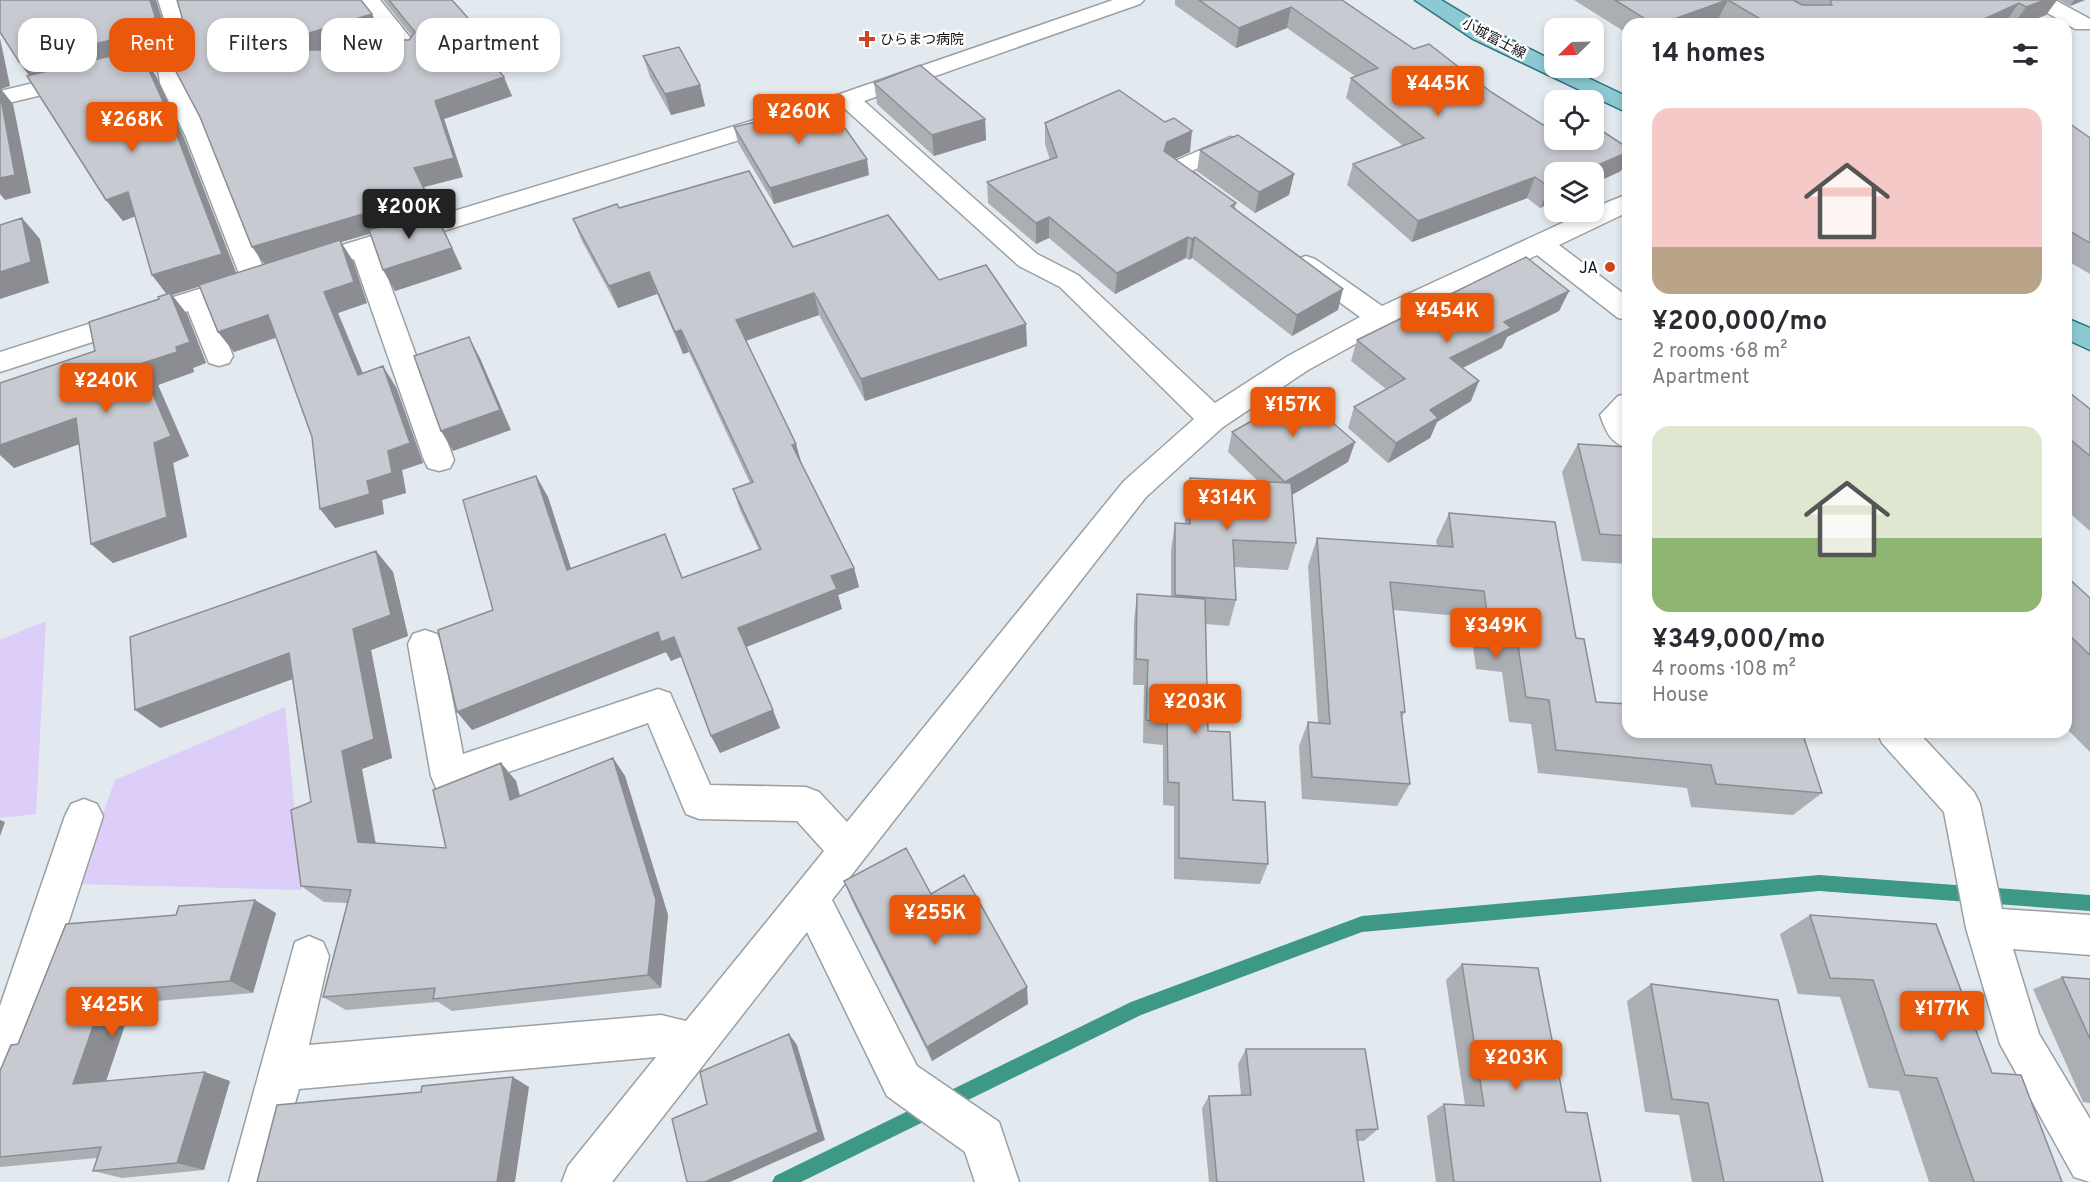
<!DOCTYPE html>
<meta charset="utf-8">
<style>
:root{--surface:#fff;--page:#f2f2f3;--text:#2b2b33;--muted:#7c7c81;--accent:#ea580c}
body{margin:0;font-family:Overpass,"Noto Sans JP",sans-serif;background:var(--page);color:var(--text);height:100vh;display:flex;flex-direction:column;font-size:22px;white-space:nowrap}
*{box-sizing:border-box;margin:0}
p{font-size:20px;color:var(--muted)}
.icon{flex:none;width:33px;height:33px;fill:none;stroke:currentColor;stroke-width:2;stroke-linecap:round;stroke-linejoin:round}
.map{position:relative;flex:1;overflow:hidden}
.drawer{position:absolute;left:1622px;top:18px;width:450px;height:720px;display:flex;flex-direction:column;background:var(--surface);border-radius:18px;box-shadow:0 3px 9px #0003}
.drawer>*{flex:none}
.banner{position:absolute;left:18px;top:18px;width:570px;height:54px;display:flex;gap:12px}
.needle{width:39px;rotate:247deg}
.tools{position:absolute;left:1544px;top:18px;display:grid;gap:12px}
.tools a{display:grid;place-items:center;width:60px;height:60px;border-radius:12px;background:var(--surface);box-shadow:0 3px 9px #0003;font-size:30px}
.price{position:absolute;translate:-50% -51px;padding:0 14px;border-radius:6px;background:var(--accent);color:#fff;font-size:20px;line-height:39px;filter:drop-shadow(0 2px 3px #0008)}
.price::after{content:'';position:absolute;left:50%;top:36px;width:18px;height:14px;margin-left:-9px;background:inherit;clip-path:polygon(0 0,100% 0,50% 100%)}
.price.active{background:#222;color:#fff}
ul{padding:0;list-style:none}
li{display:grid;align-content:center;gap:12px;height:318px;padding:0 30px}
li span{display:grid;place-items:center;height:186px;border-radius:18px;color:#555}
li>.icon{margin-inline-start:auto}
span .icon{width:108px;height:108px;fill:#fffc;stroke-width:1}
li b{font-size:26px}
h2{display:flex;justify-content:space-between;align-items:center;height:72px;padding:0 30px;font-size:26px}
.pill{padding:0 21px;border-radius:18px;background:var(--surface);box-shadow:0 3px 9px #0003;font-size:21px;line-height:54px}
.pill.active{background:var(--accent);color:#fff}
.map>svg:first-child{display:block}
</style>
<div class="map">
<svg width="2090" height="1182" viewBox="0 0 2090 1182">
<rect width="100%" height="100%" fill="#e3eaef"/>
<path fill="#ddcdf9" d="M46 621 36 814 0 818V640Z
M285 707 302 890 77 884 115 780Z"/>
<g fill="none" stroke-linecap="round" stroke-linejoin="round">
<path fill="#3e9886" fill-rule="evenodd" d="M1819 875 2090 895V911L1819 891 1362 932 1141 1015 801 1182H772L775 1176 1131 1002 1362 916Z"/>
<defs>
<path id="minor" d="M158 0H180L191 35 189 51 180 70 182 83 210 137 268 280 264 286 212 304 233 356 229 363 219 366 209 363 188 311 0 372V352L240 276 186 137 160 83 158 70 167 51 169 35Z
M358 0H380L421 51 418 56H402L394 46 349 60 341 58 338 53 341 48 385 34Z
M1113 0H1144L1140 4 864 101 1037 254 1078 275 1215 403 1288 356 1360 317 1297 271 1293 265 1297 259 1306 256 1315 259 1382 306 1586 212H1593V208L1628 194V212L1559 245 1628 297V320L1618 318 1537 255 1390 325 1308 370 1223 427 1146 497 832 900 917 1066 999 1122 1019 1182H975L965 1152 887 1096 807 932 612 1182H562L568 1166 656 1057 299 1089 273 1182H229L295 942 309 936 323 942 329 956 309 1045 661 1015 686 1021 824 851 797 821 699 819 686 814 648 723 449 793 436 788 431 776 408 644 413 634 425 630 437 634 442 644 463 754 658 689 670 693 710 785 806 787 819 792 847 822 1124 481 1194 419 1060 287 1019 266 844 108 378 251 454 460 450 468 439 471 428 468 424 460 354 259 305 274 296 271 292 265 296 259 840 94Z
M2028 0H2055L2090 19V29H2075L2032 4Z
M80 72 88 74 91 79 88 84 0 105V91Z
M1230 137 1238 139 1242 144 1238 149 1192 171 1215 191 1212 196C1194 201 1173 185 1163 170L1166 165Z
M1628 394V448C1610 443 1606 431 1600 415L1618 396Z
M1877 732H1918L1974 792 1980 804 2002 909 2090 915V955L2013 949 2039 1034 2090 1119V1182L2074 1177 2000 1044 1966 928 1944 812 1882 743Z
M84 799 97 804 103 816 21 1068 15 1083 0 1089V1006L65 816 71 804Z"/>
<path id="primary" d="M1415 0H1441L1489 29 1554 61V68H1567L1628 97V113L1473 39Z
M2066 318 2090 328V350L2066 339Z"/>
</defs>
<use href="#minor" stroke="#9aa0a4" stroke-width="3"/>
<use href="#primary" stroke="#2d727d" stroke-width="3"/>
<use href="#minor" fill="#fff" fill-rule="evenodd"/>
<use href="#primary" fill="#8bcad3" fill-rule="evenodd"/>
</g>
<path fill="#abaeb3" d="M383 0H452L491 53 486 55 512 96 444 119 463 177 424 187 462 269 395 291 370 234 341 242 353 261 367 303 338 313 363 373 396 387 423 463 402 470 406 493 382 500 384 514 335 528 312 437 276 338 234 352 218 332 200 286 172 295 187 314 206 363 193 368 194 372 158 385 189 456 173 463 187 537 113 563 91 544 79 444 14 468 95 351 159 299 167 294 152 275 135 216 123 221 106 200 29 75 19 62 156 1 167 35 160 59 142 55 156 76 184 138 236 273 264 264 380 31 393 40H409L412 36Z
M1175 0H1342L1414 49 1491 92 1543 125 1621 171 1540 208 1527 198 1412 242 1347 185 1353 164 1403 146 1346 98 1351 78 1355 76 1287 28 1236 48 1175 5Z
M1574 0H2057L2046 15 2022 24H1723L1717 21 1709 24H1628V34Z
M2059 0H2085L2070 6Z
M643 56 700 85 705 106 671 115 650 77Z
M874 83 985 119 986 140 934 156 877 104Z
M2066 121 2090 138V274L2066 260Z
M1045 123 1190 152 1175 159 1236 203 1235 208 1338 310 1292 336 1192 258 1189 260 1186 258 1115 294 1049 238 1036 244 988 203 987 182 1050 160 1045 144Z
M734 127 869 175 774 204 738 143Z
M1200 150 1294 174 1289 195 1255 213 1197 171Z
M619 208 939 280 1027 346 865 401 819 315 746 341 801 462 854 568 859 587 838 595 842 609 746 647 780 728 720 753 681 656 671 661 666 652 472 730 493 610 536 476 548 497 571 569 673 555 683 578 759 550 740 510 733 489 750 483 689 352 683 354 657 294 618 308 582 241 573 219Z
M1569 291 1559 311 1507 337 1502 348 1463 368 1471 401 1437 422 1430 438 1388 463 1348 428 1354 407 1386 389 1351 361 1357 340Z
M2066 390 2090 409V531L2066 510Z
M1232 432 1355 442 1348 462 1292 495 1296 543 1288 570 1234 567 1236 600 1229 626 1206 624 1208 731 1233 800 1268 864 1260 884 1174 879V806L1163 805V745L1143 743 1144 685H1133L1134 621 1137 594 1171 597V550L1175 523H1185V506L1190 478 1259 482 1228 452Z
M1578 444 1628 447V564L1582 561 1562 472Z
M1449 513 1576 638 1596 702 1628 732 1822 793 1793 815 1691 807 1687 788 1538 773 1531 724 1509 722 1502 672 1476 669 1469 617 1393 610 1405 712 1402 717 1410 784 1397 806 1302 799 1299 746 1308 722 1318 723 1308 566 1317 538 1437 546 1436 541Z
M376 551 393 572 408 636 371 650 392 758 362 769 376 843 446 848 501 763 516 781 520 796 613 758 625 776 668 915 661 988 452 1011 438 1002 346 1010 323 997 347 903 324 902 301 886 311 802 292 679 160 728Z
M2066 576 2090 598V752L2066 728Z
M844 881 1028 1004 932 1061 852 901Z
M276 913 253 993 144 1002 141 1012 129 1013 106 1081H230L204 1170 122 1178 93 1171 97 1158 0 1167V1071L18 1044 66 924Z
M1810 915 1992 1073 2062 1182H1929L1899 1091 1869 1088 1840 997 1798 994 1780 934Z
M1462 964 1566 1112 1601 1182H1436L1427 1116 1444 1104 1465 1105 1446 980Z
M2062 977 2090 979V1103L2083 1102 2033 989Z
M1651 984 1823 1182H1692L1679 1115 1645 1112 1627 1001Z
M1246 1049 1378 1129 1364 1141H1357L1364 1182H1209L1202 1108 1209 1096 1241 1095 1238 1064Z"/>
<path fill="#8b8d92" d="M150 0H156L167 35 160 59 148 41Z
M1728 0 1717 21 1709 24H1662L1663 23Z
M2045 0H2057L2046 15 2022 24H2014L2026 7Z
M2074 0H2085L2070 6Z
M2019 3 2004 24H1973Z
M1291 7 1287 28 1236 48 1239 28Z
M372 14 381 33 309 60 299 41 303 35Z
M483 35 491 53 481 57 473 39Z
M128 36 140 55 33 81 19 62Z
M0 38 10 86 1 89 13 104 31 193 5 200 0 194Z
M142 55 156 76 184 138 237 275 172 295 187 314 206 363 193 368 194 372 158 385 189 456 173 463 187 537 113 563 91 544 140 364 168 296 152 275Z
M504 77 512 96 444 119 463 177 424 187 462 269 395 291 383 270 436 214 341 242 353 261 367 303 338 313 372 396 265 265 252 247 414 168 435 101Z
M700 85 705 106 671 115 665 94Z
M985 119 986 140 934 156 932 135Z
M1192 131 1190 152 1165 163 1164 151 1167 142Z
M1628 152V158L1621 171 1593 184V172H1582Z
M867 159 869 175 774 204 770 188Z
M1294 174 1289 195 1255 213 1259 192Z
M1535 177 1527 198 1412 242 1418 221Z
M1554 185V201L1540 208 1549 187Z
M128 192 144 213 123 221 106 200Z
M1049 217V238L1036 244V223Z
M22 218 40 239 49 283 0 299V272Z
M1188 237 1186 258 1115 294 1117 273Z
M1195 237 1192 258 1189 260 1192 239Z
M649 272 657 294 618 308 609 286Z
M1343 289 1338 310 1292 336 1297 315Z
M1569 291 1559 311 1507 337 1502 348 1442 378 1450 358 1504 322Z
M814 293 819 315 742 342 736 320Z
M268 315 283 335 234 352 218 332Z
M1026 324 1027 346 865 401 861 379Z
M681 330 689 352 683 354 675 332Z
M469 337 480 358 511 430 453 451 441 431Z
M383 366 396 387 423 463 402 470 406 493 382 500 384 514 335 528 320 509 367 481 388 451Z
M1479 381 1471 401 1437 422 1430 438 1388 463 1396 443 1430 410Z
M76 418 96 438 14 468 0 455V445Z
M1355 442 1348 462 1280 502 1285 482Z
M796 444 802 465 792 445Z
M536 476 548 497 578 590 567 570Z
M376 551 393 572 408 636 371 650 392 758 362 769 378 859 358 842 342 751 353 629Z
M854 568 859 587 838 595 842 609 746 647 738 628 831 576Z
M658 632 674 637 683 656 671 661 666 652 472 730 457 712Z
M289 653 309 673 160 728 135 710Z
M773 710 780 728 720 753 711 736Z
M613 758 625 776 668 915 661 988 648 975Z
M501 763 516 781 525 817 510 800Z
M0 820 5 822 0 836Z
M255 900 276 913 253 993 230 981Z
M1027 987 1028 1004 932 1061 927 1047Z
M118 991 144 1002 141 1012 114 1000Z
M102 1001 129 1013 102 1093 73 1084Z
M789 1034 797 1045 825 1140 730 1182H705Z
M205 1072 230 1081 204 1170 177 1163Z
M513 1077 529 1087 515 1182H497Z"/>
<path fill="#c7cad0" stroke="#8b8d92" stroke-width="1.5" d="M0 0H150L155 16 148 41 128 36 19 62 0 32Z
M177 0H361L372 14 303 35 299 41 304 50H320L384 30 393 40H409L415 32 389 0H452L483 35 473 39 504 77 435 101 454 158 414 168 427 195 252 247 200 117 172 64 170 52 179 33 182 17Z
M1199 0H1342L1414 49 1429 44 1491 92 1543 125 1554 121V140H1593V125L1628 148V152L1582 172H1554V185L1549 187 1535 177 1418 221 1353 164 1424 138 1351 78 1378 68 1291 7 1239 28Z
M1615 0H1727L1663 23 1650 22Z
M1728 0H1793L1802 5H1832L1830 0H2045L2026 7 2019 3 1973 24H1769Z
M679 47 700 85 665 94 643 56Z
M127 52 142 55 170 117 222 254 152 275 128 192 106 200 27 76Z
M920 65 985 119 932 135 874 83Z
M1119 90 1165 122 1174 118 1192 131 1167 142 1164 151 1236 203 1231 206 1343 289 1297 315 1195 237 1192 239 1188 237 1117 273 1049 217 1036 223 987 182 1057 157 1045 123Z
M0 94 15 175 0 178Z
M828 104 867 159 770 188 734 127Z
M2066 121 2090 138V243L2066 229Z
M1238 135 1294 174 1259 192 1200 150Z
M749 171 793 247 888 215 939 280 986 265 1026 324 861 379 814 293 736 320 796 444 792 445 854 568 831 576 837 589 738 628 773 710 711 736 674 637 661 642 658 632 457 712 438 630 493 610 463 500 536 476 567 570 665 534 682 578 761 549 733 489 753 482 681 330 675 332 649 272 609 286 573 219 617 204 619 208Z
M434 211 452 248 383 270 369 230Z
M22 218 31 262 0 272V225Z
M340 240 354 282 324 292 358 375 383 366 410 443 388 451 392 473 367 481 370 494 320 509 312 437 268 315 218 332 199 285Z
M1526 257 1569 291 1504 322 1511 328 1450 358 1479 381 1430 410 1438 418 1396 443 1354 407 1405 379 1357 340Z
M170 293 190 342 176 347 177 352 140 364 171 436 154 443 167 517 91 544 76 418 0 445V383L95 351 89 322 159 299 158 297Z
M469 337 500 410 441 431 414 356Z
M2066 390 2090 409V456L2066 436Z
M1300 394 1355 442 1285 482 1232 432Z
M1578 444 1628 447V536L1600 534Z
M1190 478 1291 483 1296 543 1233 540 1236 600 1175 595V523L1190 524Z
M1449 513 1555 522 1576 638 1584 639 1596 702 1628 704V732H1802L1822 793 1716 784 1711 765 1556 750 1549 700 1526 697 1518 646 1491 643 1484 591 1390 582 1405 712H1401L1410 784 1312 777 1308 722 1330 724 1317 538 1453 547Z
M376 551 391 615 353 629 374 739 342 751 358 842 446 848 433 790 501 763 510 800 613 758 656 900 648 975 433 999 435 988 323 997 351 890 301 886 291 810 311 802 289 653 135 710 130 637Z
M2066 576 2090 598V655L2066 632Z
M1137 594 1205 599 1208 731 1230 732 1233 800 1265 802 1268 864 1179 858V783L1168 782 1167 721 1146 720 1148 660 1136 659Z
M906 848 931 894 964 875 1027 987 927 1047 844 881Z
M255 900 230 981 118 991 114 1000 102 1001 73 1084 205 1072 177 1163 93 1171 101 1147 0 1157V1071L11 1045 18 1044 66 924 176 915 179 906Z
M1810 915 1936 924 1992 1073 2021 1075 2062 1182H1974L1937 1078 1905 1075 1873 980 1830 978Z
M1462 964 1538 968 1566 1112 1587 1113 1601 1182H1454L1444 1104 1484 1106Z
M2062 977 2090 979V1039Z
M1651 984 1778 1000 1823 1182H1724L1708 1103 1672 1099Z
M789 1034 818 1132 705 1182H687L672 1119 707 1104 700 1072Z
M1246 1049H1365L1378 1129 1356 1130 1364 1182H1217L1209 1096 1251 1095Z
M513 1077 497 1182H257L277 1105 421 1092 422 1086Z"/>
<g fill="#cf4520" stroke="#fff" stroke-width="2">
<path d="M864 30h6v6h6v6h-6v6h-6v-6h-6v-6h6z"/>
<circle cx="1610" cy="267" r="6"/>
</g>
<g text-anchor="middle" stroke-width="5" stroke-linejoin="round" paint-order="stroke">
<g font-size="14" fill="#0e1012" stroke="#fff">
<text transform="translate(1494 38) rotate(28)" y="5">小城富士線</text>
</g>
<g font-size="14" fill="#0e1012" stroke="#fff" text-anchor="start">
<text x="880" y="44">ひらまつ病院</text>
</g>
<g font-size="16" fill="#0e1012" stroke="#fff" text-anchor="end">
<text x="1598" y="273">JA</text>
</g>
</g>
</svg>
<div class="tools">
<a><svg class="needle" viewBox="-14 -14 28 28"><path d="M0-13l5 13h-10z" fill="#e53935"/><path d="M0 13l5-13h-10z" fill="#7c7c81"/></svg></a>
<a><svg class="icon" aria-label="locate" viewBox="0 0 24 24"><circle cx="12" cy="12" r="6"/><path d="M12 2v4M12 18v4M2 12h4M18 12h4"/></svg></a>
<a><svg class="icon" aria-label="layers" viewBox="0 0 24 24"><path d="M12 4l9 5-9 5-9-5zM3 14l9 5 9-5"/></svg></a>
</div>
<b class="price" style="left:1438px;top:117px">¥445K</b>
<b class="price" style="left:799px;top:145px">¥260K</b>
<b class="price" style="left:132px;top:153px">¥268K</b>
<b class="price active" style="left:409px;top:240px">¥200K</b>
<b class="price" style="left:1447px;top:344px">¥454K</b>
<b class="price" style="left:106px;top:414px">¥240K</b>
<b class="price" style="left:1293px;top:438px">¥157K</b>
<b class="price" style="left:1227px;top:531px">¥314K</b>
<b class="price" style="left:1496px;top:659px">¥349K</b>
<b class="price" style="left:1195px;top:735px">¥203K</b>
<b class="price" style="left:935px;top:946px">¥255K</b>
<b class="price" style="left:112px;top:1038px">¥425K</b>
<b class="price" style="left:1942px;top:1042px">¥177K</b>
<b class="price" style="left:1516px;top:1091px">¥203K</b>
<div class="banner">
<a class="pill">Buy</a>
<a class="pill active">Rent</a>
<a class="pill">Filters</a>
<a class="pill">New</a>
<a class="pill">Apartment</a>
</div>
<section class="drawer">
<h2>14 homes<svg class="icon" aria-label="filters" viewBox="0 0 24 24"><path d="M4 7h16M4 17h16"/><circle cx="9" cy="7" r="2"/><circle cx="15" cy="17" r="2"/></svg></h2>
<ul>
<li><span style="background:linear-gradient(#f6c9c9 75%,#b9a48a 0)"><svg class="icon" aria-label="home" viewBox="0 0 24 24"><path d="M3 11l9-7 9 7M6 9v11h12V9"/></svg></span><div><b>¥200,000/mo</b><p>2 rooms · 68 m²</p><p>Apartment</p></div></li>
<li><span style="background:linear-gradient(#dfe7d0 60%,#8fb573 0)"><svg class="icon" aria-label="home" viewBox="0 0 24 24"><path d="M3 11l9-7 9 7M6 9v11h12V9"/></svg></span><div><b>¥349,000/mo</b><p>4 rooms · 108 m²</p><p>House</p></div></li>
</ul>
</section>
</div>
